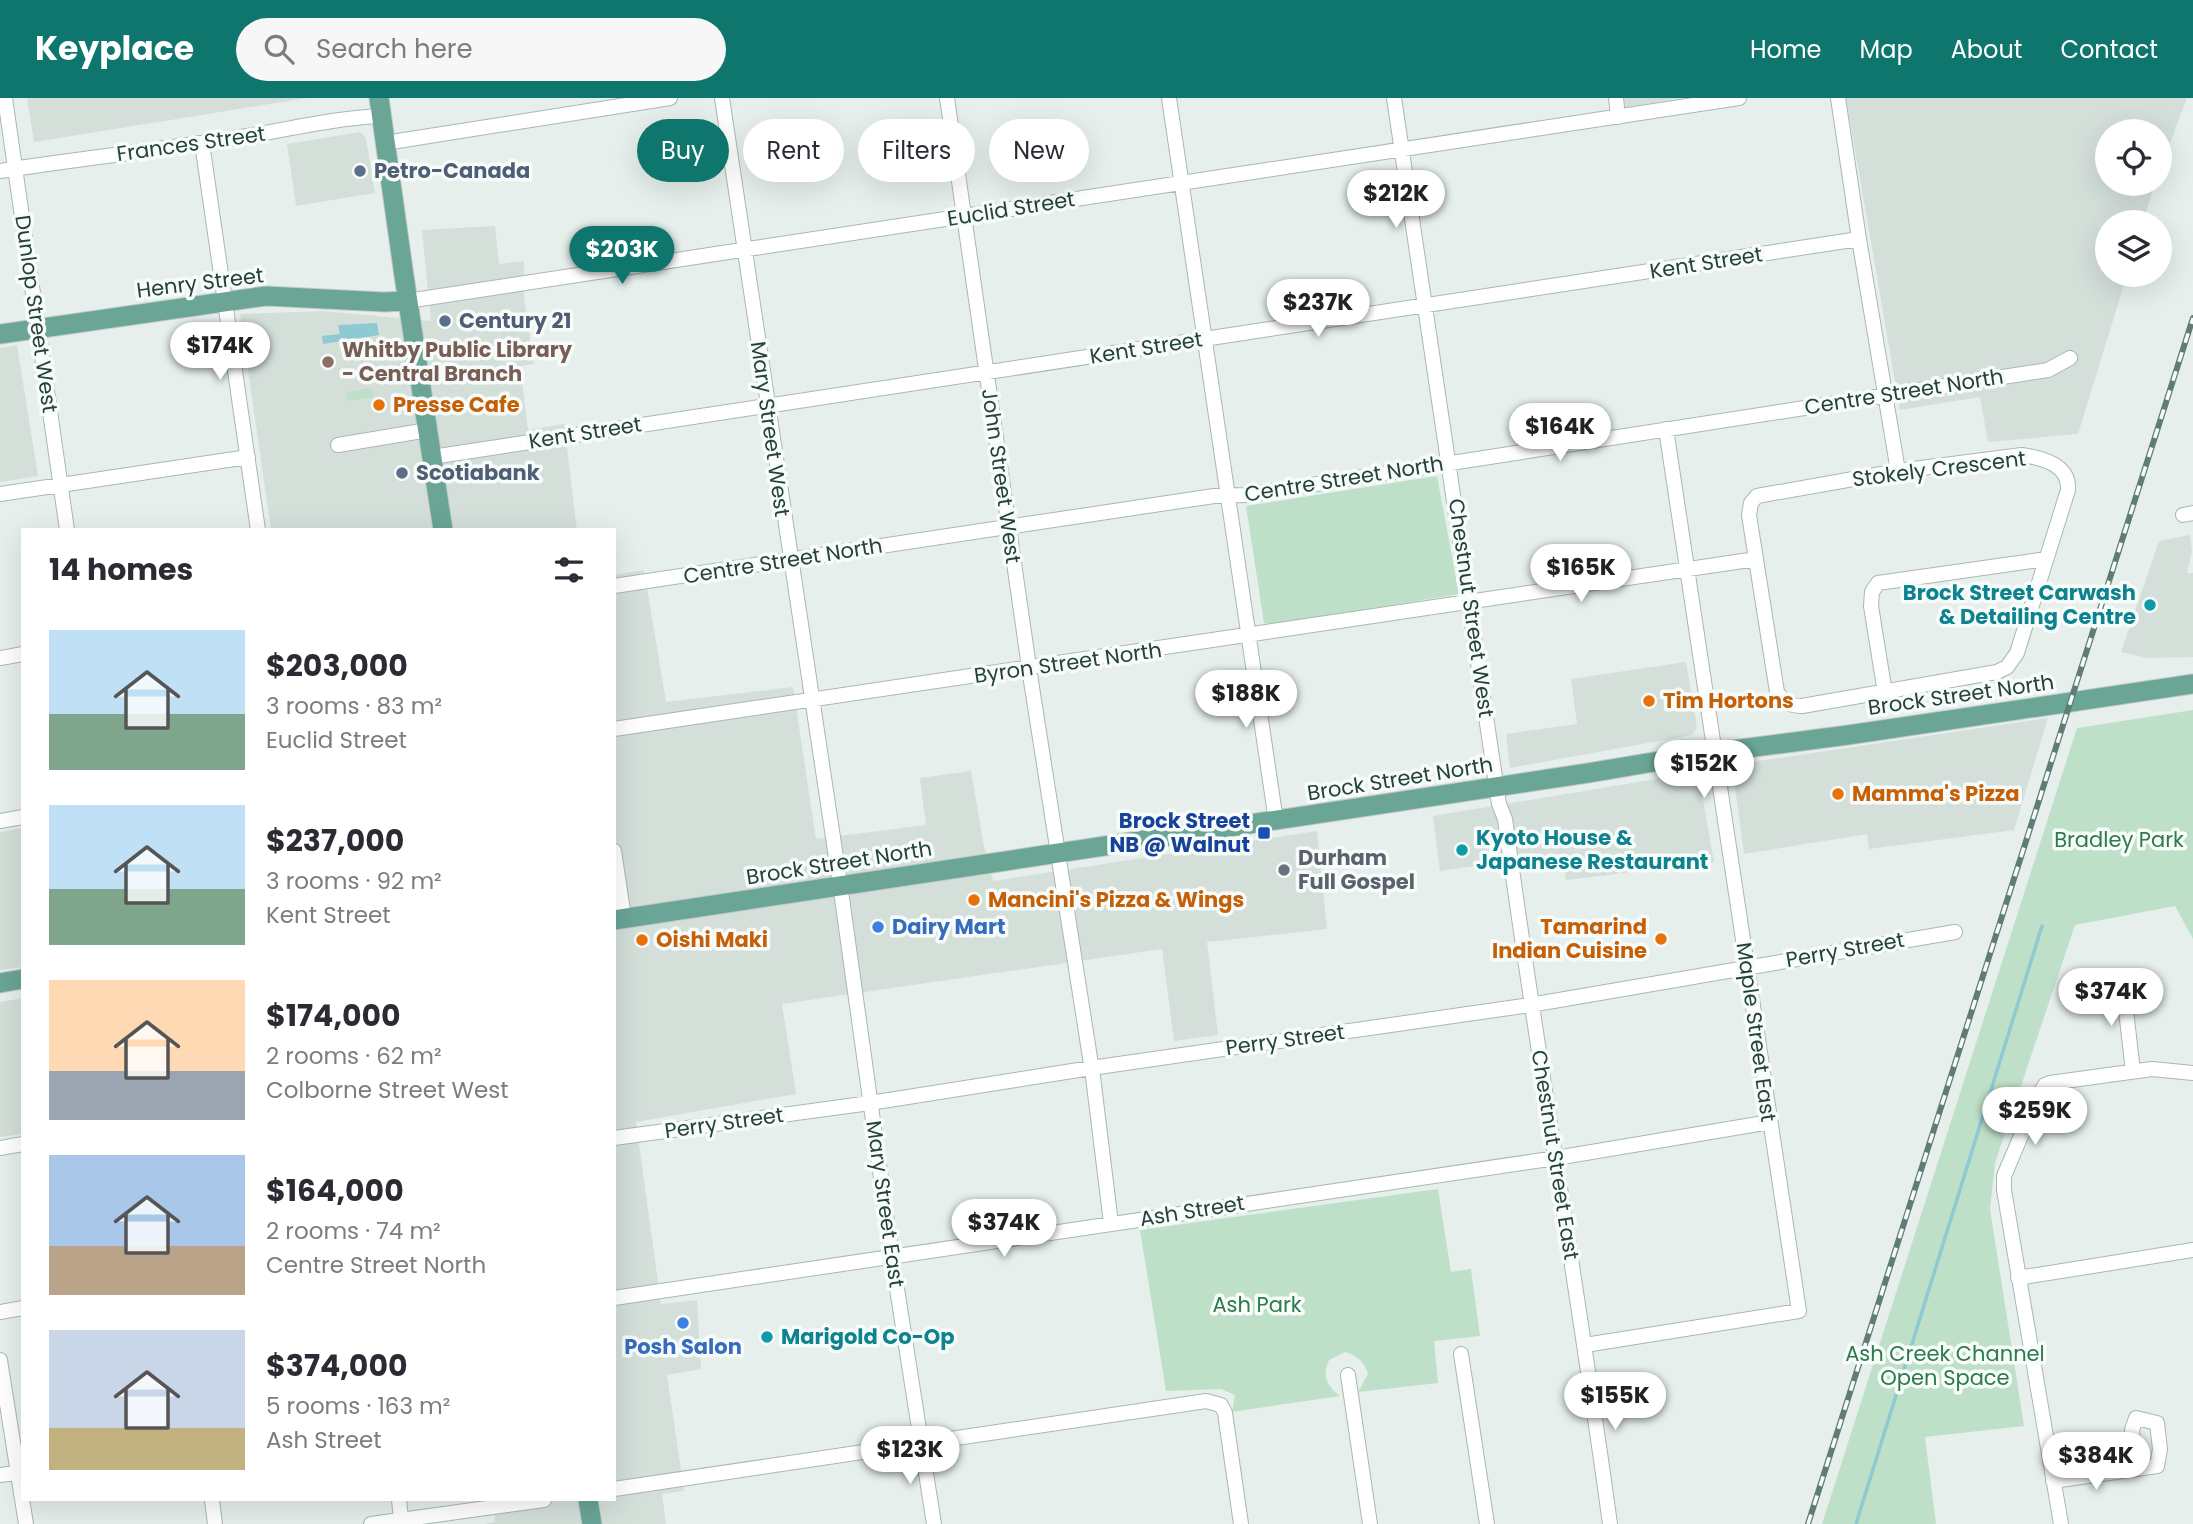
<!DOCTYPE html>
<meta charset="utf-8">
<style>
:root{--surface:#fff;--page:#f7f7f7;--text:#2b2b33;--muted:#7c7c81;--accent:#0f766e}
body{margin:0;font-family:Poppins,sans-serif;background:var(--page);color:var(--text);height:100vh;display:flex;flex-direction:column;font-size:26px;white-space:nowrap}
*{box-sizing:border-box;margin:0}
p{font-size:23px;color:var(--muted)}
.icon{flex:none;width:38px;height:38px;fill:none;stroke:currentColor;stroke-width:2;stroke-linecap:round;stroke-linejoin:round}
.map{position:relative;flex:1;overflow:hidden}
.sheet{position:absolute;left:21px;top:430px;width:595px;height:973px;display:flex;flex-direction:column;background:var(--surface);border-radius:0px;box-shadow:0 7px 28px #0002}
.sheet>*{flex:none}
.top-card{position:absolute;left:637px;top:21px;width:665px;height:63px;display:flex;gap:14px}
.controls{position:absolute;left:2095px;top:21px;display:grid;gap:14px}
.controls a{display:grid;place-items:center;width:77px;height:77px;border-radius:50%;background:var(--surface);box-shadow:0 7px 28px #0002;font-size:35px}
.price{position:absolute;translate:-50% -60px;padding:0 16px;border-radius:24px;background:#fff;color:#222;font-size:23px;line-height:46px;filter:drop-shadow(0 2px 4px #0008)}
.price::after{content:'';position:absolute;left:50%;top:42px;width:21px;height:16px;margin-left:-10px;background:inherit;clip-path:polygon(0 0,100% 0,50% 100%)}
.price.on{background:var(--accent);color:#fff}
ul{padding:0;list-style:none}
li{display:flex;align-items:center;gap:21px;height:175px;padding:0 28px}
li span{display:grid;place-items:center;flex:none;width:196px;height:140px;border-radius:0px;color:#555}
li>.icon{margin-inline-start:auto}
span .icon{width:84px;height:84px;fill:#fffc;stroke-width:1}
li b{font-size:30px}
h2{display:flex;justify-content:space-between;align-items:center;height:84px;padding:0 28px;font-size:30px}
.pill{padding:0 24px;border-radius:32px;background:var(--surface);box-shadow:0 7px 28px #0002;font-size:24px;line-height:63px}
.pill.on{background:var(--accent);color:#fff}
header{display:flex;align-items:center;gap:42px;box-sizing:border-box;height:98px;padding:0 35px;background:var(--accent);color:#fff}
header strong{font-size:33px}
nav{display:flex;gap:38px;margin-inline-start:auto;font-size:24px}
.search{width:490px;height:63px;background:var(--page);display:flex;align-items:center;gap:18px;box-sizing:border-box;padding:0 24px;border-radius:38px;color:var(--muted);font-size:26px}
.map>svg:first-child{display:block}
</style>
<header>
<strong>Keyplace</strong>
<div class="search"><svg class="icon" aria-label="search" viewBox="0 0 24 24"><circle cx="10" cy="10" r="6"/><path d="M15 15l6 6"/></svg>Search here</div>
<nav><a>Home</a><a>Map</a><a>About</a><a>Contact</a></nav>
</header>
<div class="map">
<svg width="2193" height="1426" viewBox="0 0 2193 1426">
<rect width="100%" height="100%" fill="#e6efeb"/>
<path fill="#d4dfda" d="M27 0H307L34 44Z
M1624 0H1679L1625 10Z
M1846 0H2187L2160 72V33H2107V86H2155L2143 124H2107V177H2127L2078 336 1988 344 1980 299 1900 312Z
M360 34 366 40 375 95 296 108 287 46Z
M495 128 499 166 524 163V201L534 266 520 268 528 332 564 326 577 432H271L240 216 323 213 431 223 422 132Z
M17 247 38 378 0 384V250Z
M2190 437 2192 453 2187 475H2193V559L2147 560 2121 554 2159 443Z
M644 472 666 604 793 589 816 741 926 727 920 680 971 673 984 749 993 783 1317 733 1327 831 1207 844 1218 937 1174 943 1162 851 782 906 796 996 636 1024 661 1206 697 1202 701 1271 667 1277 684 1393 662 1396 666 1426H484L495 1424 494 1402H614V477Z
M1686 564 1697 629 1692 637 1510 670 1506 636 1577 626 1571 581Z
M2048 620 2014 732 1869 751 1867 736 1744 756 1732 667Z
M1698 674 1714 764 1566 782 1560 756 1440 773 1433 718Z
M23 730V869L0 872V734Z
M23 900V1036L0 1039V904Z"/>
<path fill="#bfe0c8" d="M372 290 373 299 347 303 346 294Z
M1437 378 1459 496 1274 527 1264 525 1246 408Z
M2193 612V841L2175 808 2075 827 1995 1065 1990 1111 2024 1328 1925 1339 1936 1426H1822L2077 630Z
M1438 1091 1451 1174 1471 1171 1480 1238 1434 1243 1438 1285 1358 1294 1368 1276C1364 1263 1358 1258 1345 1254L1329 1262C1322 1278 1326 1287 1340 1298L1232 1314 1235 1297 1221 1291 1166 1293 1140 1132Z"/>
<path fill="#8ec9d4" d="M377 225 379 237 323 246 322 238 340 236 338 227Z"/>
<g fill="none" stroke-linecap="round" stroke-linejoin="round">
<path stroke="#8ec9d4" stroke-width="3.5" d="M1856 1426 2042 828"/>
<defs>
<path id="minor" d="M5 0 67 432
M722 0 840 786 892 1159 934 1426
M947 0 1031 583 1093 979 1111 1125
M1169 0 1276 723
M1394 0 1499 706 1505 721C1537 957 1578 1191 1610 1426
M1616 0 1618 19
M1838 0 1859 141 1898 373
M202 45 258 432
M385 45 670 0
M0 73C76 61 152 53 228 41 278 34 331 20 381 18
M407 203 1739 0
M338 347 428 332
M2022 357C2043 360 2070 367 2068 392L2017 555 2007 569 1997 574 1802 608C1789 608 1784 604 1777 594L1749 417 1751 405 1757 398 1898 373Z
M432 359 1859 141
M0 396 248 359
M2183 417 2193 415
M614 488 1214 398 1246 397 2048 272 2070 260
M0 560 23 556
M1885 595 1871 508 1872 494 1878 485 2046 461
M614 631 1756 461
M0 723 23 719
M614 753 624 820
M2129 887 2126 913 2133 973
M614 1040 870 1005 1091 970 1530 907 1955 834
M0 1050 23 1046
M2018 1180 2193 1152
M614 1200 1556 1060 1770 1024
M0 1214 23 1210
M1585 1247 1799 1213 1666 331
M1461 1256 1487 1426
M0 1262 26 1426
M1348 1277 1370 1426
M0 1377 23 1374
M2053 1383 2157 1368 2160 1351 2157 1325 2136 1320 2132 1332 2135 1371
M614 1391 1206 1303 1221 1307 1225 1315 1241 1426
M212 1402 215 1426
M399 1402 401 1421
M371 1426 544 1402
M2061 1426 2004 1092V1078L2038 998 2045 987 2050 985 2152 971 2193 975"/>
<path id="major" d="M379 0 404 178 443 432
M0 236 266 198 384 204 407 203
M614 822 1588 675 1701 656 1848 637 2193 586
M0 885 23 881
M588 1402 592 1426"/>
</defs>
<use href="#minor" stroke="#a8b8b2" stroke-width="16"/>
<use href="#major" stroke="#c2cac8" stroke-width="21"/>
<use href="#minor" stroke="#fff" stroke-width="14"/>
<use href="#major" stroke="#6aa596" stroke-width="19"/>
<defs>
<path id="rail" d="M1808 1426 2193 220"/>
</defs>
<use href="#rail" stroke="#5f7d75" stroke-width="6"/>
<use href="#rail" stroke="#f7fbf9" stroke-width="3.5" stroke-dasharray="10" stroke-linecap="butt"/>
</g>
<g fill="#5c6f8a" stroke="#f7fbf9" stroke-width="2.5">
<circle cx="360" cy="73" r="7"/>
<circle cx="445" cy="223" r="7"/>
<circle cx="402" cy="375" r="7"/>
</g>
<circle fill="#8d6e63" stroke="#f7fbf9" stroke-width="2.5" cx="328" cy="264" r="7"/>
<g fill="#e8710a" stroke="#f7fbf9" stroke-width="2.5">
<circle cx="379" cy="307" r="7"/>
<circle cx="1649" cy="603" r="7"/>
<circle cx="1838" cy="696" r="7"/>
<circle cx="974" cy="802" r="7"/>
<circle cx="1661" cy="841" r="7"/>
<circle cx="642" cy="842" r="7"/>
</g>
<g fill="#0f9aa8" stroke="#f7fbf9" stroke-width="2.5">
<circle cx="2150" cy="507" r="7"/>
<circle cx="1462" cy="752" r="7"/>
<circle cx="767" cy="1239" r="7"/>
</g>
<rect fill="#1a4fb4" stroke="#f7fbf9" stroke-width="2.5" x="1257" y="728" width="14" height="14" rx="3.5"/>
<circle fill="#6b7280" stroke="#f7fbf9" stroke-width="2.5" cx="1284" cy="772" r="7"/>
<g fill="#3f7fe0" stroke="#f7fbf9" stroke-width="2.5">
<circle cx="878" cy="829" r="7"/>
<circle cx="683" cy="1225" r="7"/>
</g>
<g text-anchor="middle" stroke-width="7" stroke-linejoin="round" paint-order="stroke">
<g font-size="21" fill="#24423a" stroke="#f7fbf9">
<text transform="translate(191 46) rotate(-8)" y="7">Frances Street</text>
<text transform="translate(1011 111) rotate(-9)" y="7">Euclid Street</text>
<text transform="translate(1706 165) rotate(-9)" y="7">Kent Street</text>
<text transform="translate(200 185) rotate(-7)" y="7">Henry Street</text>
<text transform="translate(36 216) rotate(82)" y="7">Dunlop Street West</text>
<text transform="translate(1146 250) rotate(-9)" y="7">Kent Street</text>
<text transform="translate(1904 294) rotate(-9)" y="7">Centre Street North</text>
<text transform="translate(770 331) rotate(82)" y="7">Mary Street West</text>
<text transform="translate(585 335) rotate(-9)" y="7">Kent Street</text>
<text transform="translate(1939 371) rotate(-7)" y="7">Stokely Crescent</text>
<text transform="translate(1001 378) rotate(82)" y="7">John Street West</text>
<text transform="translate(1344 381) rotate(-9)" y="7">Centre Street North</text>
<text transform="translate(783 463) rotate(-9)" y="7">Centre Street North</text>
<text transform="translate(1471 510) rotate(82)" y="7">Chestnut Street West</text>
<text transform="translate(1068 565) rotate(-8)" y="7">Byron Street North</text>
<text transform="translate(1961 597) rotate(-8)" y="7">Brock Street North</text>
<text transform="translate(1400 681) rotate(-9)" y="7">Brock Street North</text>
<text transform="translate(839 765) rotate(-9)" y="7">Brock Street North</text>
<text transform="translate(1845 852) rotate(-10)" y="7">Perry Street</text>
<text transform="translate(1756 934) rotate(82)" y="7">Maple Street East</text>
<text transform="translate(1285 942) rotate(-8)" y="7">Perry Street</text>
<text transform="translate(724 1025) rotate(-8)" y="7">Perry Street</text>
<text transform="translate(1555 1057) rotate(81)" y="7">Chestnut Street East</text>
<text transform="translate(885 1106) rotate(82)" y="7">Mary Street East</text>
<text transform="translate(1192 1113) rotate(-9)" y="7">Ash Street</text>
</g>
<g font-size="21" font-weight="bold" fill="#4e5e75" stroke="#f7fbf9" text-anchor="start">
<text x="374" y="80">Petro-Canada</text>
<text x="459" y="230">Century 21</text>
<text x="416" y="382">Scotiabank</text>
</g>
<g font-size="21" font-weight="bold" fill="#785e54" stroke="#f7fbf9" text-anchor="start">
<text x="342" y="259">Whitby Public Library<tspan x="342" dy="24">- Central Branch</tspan></text>
</g>
<g font-size="21" font-weight="bold" fill="#c56008" stroke="#f7fbf9" text-anchor="start">
<text x="393" y="314">Presse Cafe</text>
<text x="1663" y="610">Tim Hortons</text>
<text x="1852" y="703">Mamma's Pizza</text>
<text x="988" y="809">Mancini's Pizza &amp; Wings</text>
<text x="1647" y="836" text-anchor="end">Tamarind<tspan x="1647" dy="24">Indian Cuisine</tspan></text>
<text x="656" y="849">Oishi Maki</text>
</g>
<g font-size="21" font-weight="bold" fill="#0d838f" stroke="#f7fbf9" text-anchor="start">
<text x="2136" y="502" text-anchor="end">Brock Street Carwash<tspan x="2136" dy="24">&amp; Detailing Centre</tspan></text>
<text x="1476" y="747">Kyoto House &amp;<tspan x="1476" dy="24">Japanese Restaurant</tspan></text>
<text x="781" y="1246">Marigold Co-Op</text>
</g>
<g font-size="21" font-weight="bold" fill="#164399" stroke="#f7fbf9" text-anchor="end">
<text x="1250" y="730">Brock Street<tspan x="1250" dy="24">NB @ Walnut</tspan></text>
</g>
<g font-size="21" fill="#2d7a4b" stroke="#f7fbf9">
<text x="2119" y="749">Bradley Park</text>
<text x="1257" y="1214">Ash Park</text>
<text x="1945" y="1263">Ash Creek Channel<tspan x="1945" dy="24">Open Space</tspan></text>
</g>
<g font-size="21" font-weight="bold" fill="#5b616d" stroke="#f7fbf9" text-anchor="start">
<text x="1298" y="767">Durham<tspan x="1298" dy="24">Full Gospel</tspan></text>
</g>
<g font-size="21" font-weight="bold" fill="#366cbe" stroke="#f7fbf9" text-anchor="start">
<text x="892" y="836">Dairy Mart</text>
<text x="683" y="1256" text-anchor="middle">Posh Salon</text>
</g>
</g>
</svg>
<div class="controls">
<a><svg class="icon" aria-label="locate" viewBox="0 0 24 24"><circle cx="12" cy="12" r="6"/><path d="M12 2v4M12 18v4M2 12h4M18 12h4"/></svg></a>
<a><svg class="icon" aria-label="layers" viewBox="0 0 24 24"><path d="M12 4l9 5-9 5-9-5zM3 14l9 5 9-5"/></svg></a>
</div>
<b class="price" style="left:1396px;top:132px">$212K</b>
<b class="price on" style="left:622px;top:188px">$203K</b>
<b class="price" style="left:1318px;top:241px">$237K</b>
<b class="price" style="left:220px;top:284px">$174K</b>
<b class="price" style="left:1560px;top:365px">$164K</b>
<b class="price" style="left:1581px;top:506px">$165K</b>
<b class="price" style="left:1246px;top:632px">$188K</b>
<b class="price" style="left:1704px;top:702px">$152K</b>
<b class="price" style="left:2111px;top:930px">$374K</b>
<b class="price" style="left:2035px;top:1049px">$259K</b>
<b class="price" style="left:1004px;top:1161px">$374K</b>
<b class="price" style="left:1615px;top:1334px">$155K</b>
<b class="price" style="left:910px;top:1388px">$123K</b>
<b class="price" style="left:2096px;top:1394px">$384K</b>
<div class="top-card">
<a class="pill on">Buy</a>
<a class="pill">Rent</a>
<a class="pill">Filters</a>
<a class="pill">New</a>
</div>
<section class="sheet">
<h2>14 homes<svg class="icon" aria-label="filters" viewBox="0 0 24 24"><path d="M4 7h16M4 17h16"/><circle cx="9" cy="7" r="2"/><circle cx="15" cy="17" r="2"/></svg></h2>
<ul>
<li><span style="background:linear-gradient(#bfe0f5 60%,#7fa58c 0)"><svg class="icon" aria-label="home" viewBox="0 0 24 24"><path d="M3 11l9-7 9 7M6 9v11h12V9"/></svg></span><div><b>$203,000</b><p>3 rooms · 83 m²</p><p>Euclid Street</p></div></li>
<li><span style="background:linear-gradient(#bfe0f5 60%,#7fa58c 0)"><svg class="icon" aria-label="home" viewBox="0 0 24 24"><path d="M3 11l9-7 9 7M6 9v11h12V9"/></svg></span><div><b>$237,000</b><p>3 rooms · 92 m²</p><p>Kent Street</p></div></li>
<li><span style="background:linear-gradient(#ffd9b3 65%,#9aa5b1 0)"><svg class="icon" aria-label="home" viewBox="0 0 24 24"><path d="M3 11l9-7 9 7M6 9v11h12V9"/></svg></span><div><b>$174,000</b><p>2 rooms · 62 m²</p><p>Colborne Street West</p></div></li>
<li><span style="background:linear-gradient(#a9c7e8 65%,#b9a48a 0)"><svg class="icon" aria-label="home" viewBox="0 0 24 24"><path d="M3 11l9-7 9 7M6 9v11h12V9"/></svg></span><div><b>$164,000</b><p>2 rooms · 74 m²</p><p>Centre Street North</p></div></li>
<li><span style="background:linear-gradient(#c9d6e8 70%,#c2b280 0)"><svg class="icon" aria-label="home" viewBox="0 0 24 24"><path d="M3 11l9-7 9 7M6 9v11h12V9"/></svg></span><div><b>$374,000</b><p>5 rooms · 163 m²</p><p>Ash Street</p></div></li>
</ul>
</section>
</div>
